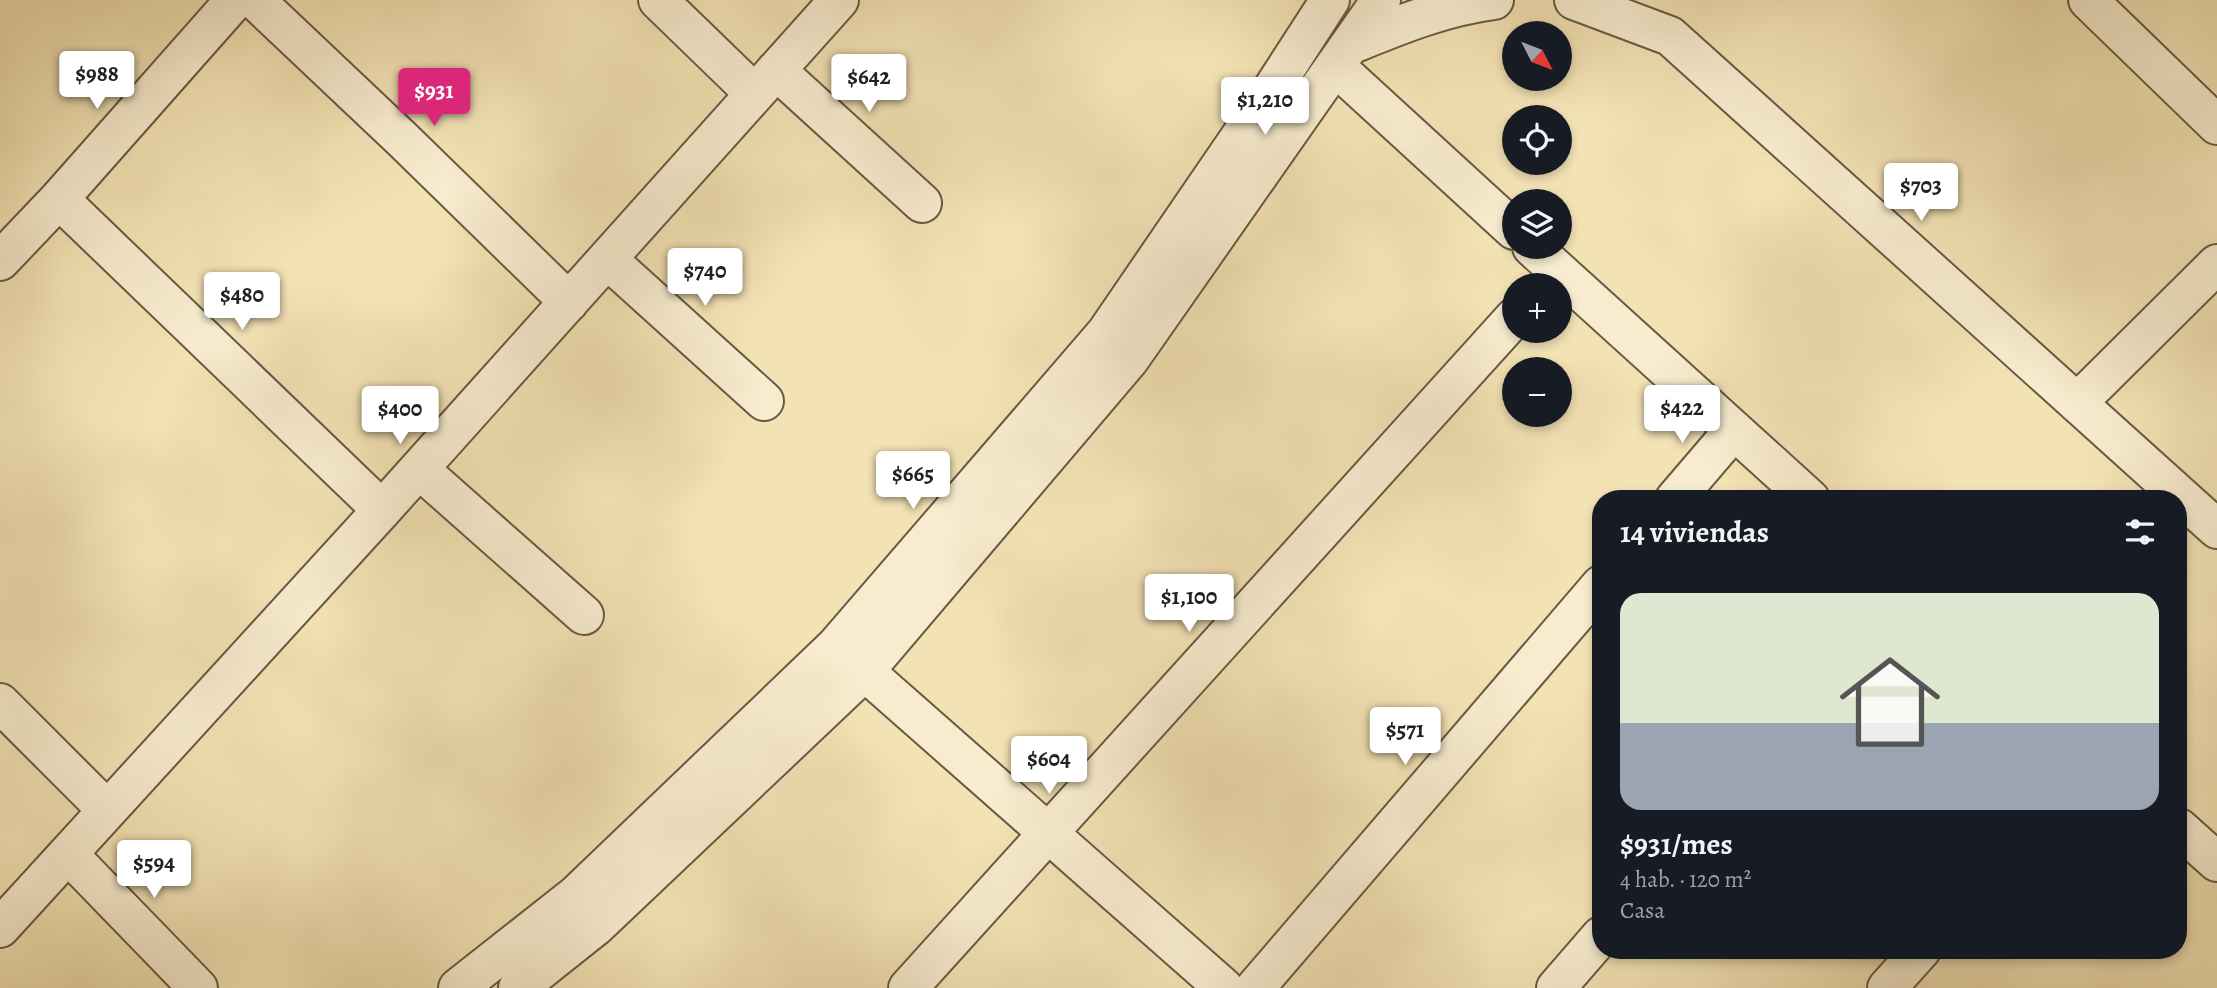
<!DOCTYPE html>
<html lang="es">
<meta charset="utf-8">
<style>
:root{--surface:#171b24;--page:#20242c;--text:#f1f3f6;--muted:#9ea1a6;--line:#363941;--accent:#db2777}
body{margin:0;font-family:Alegreya,serif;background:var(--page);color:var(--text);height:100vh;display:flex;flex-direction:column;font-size:26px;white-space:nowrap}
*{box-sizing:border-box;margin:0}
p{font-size:23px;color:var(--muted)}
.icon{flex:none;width:38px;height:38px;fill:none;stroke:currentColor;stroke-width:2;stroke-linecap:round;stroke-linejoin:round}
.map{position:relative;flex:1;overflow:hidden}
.side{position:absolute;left:1592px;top:490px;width:595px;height:469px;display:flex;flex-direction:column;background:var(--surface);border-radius:28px;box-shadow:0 4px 10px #0003}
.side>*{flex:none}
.needle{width:46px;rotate:132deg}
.tools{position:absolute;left:1502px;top:21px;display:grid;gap:14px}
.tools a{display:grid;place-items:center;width:70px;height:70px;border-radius:50%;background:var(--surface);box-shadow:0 4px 10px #0003;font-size:35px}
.price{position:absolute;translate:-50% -60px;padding:0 16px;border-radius:7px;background:#fff;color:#222;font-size:23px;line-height:46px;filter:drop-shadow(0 2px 4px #0008)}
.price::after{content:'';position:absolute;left:50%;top:42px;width:21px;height:16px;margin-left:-10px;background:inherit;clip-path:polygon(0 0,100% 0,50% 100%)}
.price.active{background:var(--accent);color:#fff}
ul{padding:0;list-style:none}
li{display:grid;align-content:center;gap:14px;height:371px;padding:0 28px}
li+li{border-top:2px solid var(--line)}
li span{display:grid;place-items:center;height:217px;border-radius:21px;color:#555}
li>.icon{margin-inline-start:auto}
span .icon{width:126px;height:126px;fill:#fffc;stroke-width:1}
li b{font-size:30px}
h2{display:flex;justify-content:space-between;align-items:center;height:84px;padding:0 28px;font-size:30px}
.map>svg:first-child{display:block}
</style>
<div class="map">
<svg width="2217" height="988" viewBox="0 0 2217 988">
<rect width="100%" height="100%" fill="#f3e2b4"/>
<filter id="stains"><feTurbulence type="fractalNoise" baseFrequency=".00286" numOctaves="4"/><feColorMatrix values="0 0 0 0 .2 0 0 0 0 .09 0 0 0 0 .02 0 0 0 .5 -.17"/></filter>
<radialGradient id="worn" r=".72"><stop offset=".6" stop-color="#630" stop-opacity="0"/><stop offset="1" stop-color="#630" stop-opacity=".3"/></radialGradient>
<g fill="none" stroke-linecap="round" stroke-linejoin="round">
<defs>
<path id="minor" d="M255 0 402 139 569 302
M658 0 755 94
M1574 0 1670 36 2217 529
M2088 0 2217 125
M1350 45C1399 25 1442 7 1494 0
M1335 66 1514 230
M776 70 922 203
M59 199 382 510
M1532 247 1810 499
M607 259 764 401
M0 261 59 199 235 0
M2077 403 2217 264
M419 469 584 615
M1675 499 1734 430
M845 654 1224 988
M0 703 107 810
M2179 828 2217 862
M68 854 198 988
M0 928 382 510 839 0
M458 988 576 895 836 646 1106 333 1264 102 1330 0
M518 988 596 926 864 672 1129 360 1381 0
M908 988 1514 318
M1255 988 1601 585
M1556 988 1601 936
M1887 988 1921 950"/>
</defs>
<use href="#minor" stroke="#685943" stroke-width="42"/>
<use href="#minor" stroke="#f7ecce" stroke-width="38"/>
</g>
<rect width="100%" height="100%" filter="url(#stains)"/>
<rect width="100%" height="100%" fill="url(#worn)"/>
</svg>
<div class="tools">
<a><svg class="needle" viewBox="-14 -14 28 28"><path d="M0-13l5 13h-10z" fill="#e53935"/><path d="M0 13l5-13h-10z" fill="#9ea1a6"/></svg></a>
<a><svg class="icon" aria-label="locate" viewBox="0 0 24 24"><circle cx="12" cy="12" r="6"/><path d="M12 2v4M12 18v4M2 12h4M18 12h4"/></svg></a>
<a><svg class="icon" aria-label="layers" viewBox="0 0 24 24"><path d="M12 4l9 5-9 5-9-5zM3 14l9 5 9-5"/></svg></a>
<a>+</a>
<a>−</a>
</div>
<b class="price" style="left:97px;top:111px">$988</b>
<b class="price" style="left:869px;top:114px">$642</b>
<b class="price active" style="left:434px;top:128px">$931</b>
<b class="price" style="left:1265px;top:137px">$1,210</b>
<b class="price" style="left:1921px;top:223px">$703</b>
<b class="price" style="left:705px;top:308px">$740</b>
<b class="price" style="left:242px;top:332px">$480</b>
<b class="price" style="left:1682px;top:445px">$422</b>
<b class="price" style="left:400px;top:446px">$400</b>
<b class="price" style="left:913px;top:511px">$665</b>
<b class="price" style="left:1189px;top:634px">$1,100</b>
<b class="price" style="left:1405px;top:767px">$571</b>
<b class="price" style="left:1049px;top:796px">$604</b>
<b class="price" style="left:154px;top:900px">$594</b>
<section class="side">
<h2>14 viviendas<svg class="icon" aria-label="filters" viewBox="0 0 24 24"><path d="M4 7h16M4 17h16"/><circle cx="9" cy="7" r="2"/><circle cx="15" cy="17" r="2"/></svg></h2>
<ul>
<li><span style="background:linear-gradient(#dfe7d0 60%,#9aa5b1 0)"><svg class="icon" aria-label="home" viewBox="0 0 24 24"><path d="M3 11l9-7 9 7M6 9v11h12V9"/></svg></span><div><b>$931/mes</b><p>4 hab. · 120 m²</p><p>Casa</p></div></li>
</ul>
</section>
</div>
